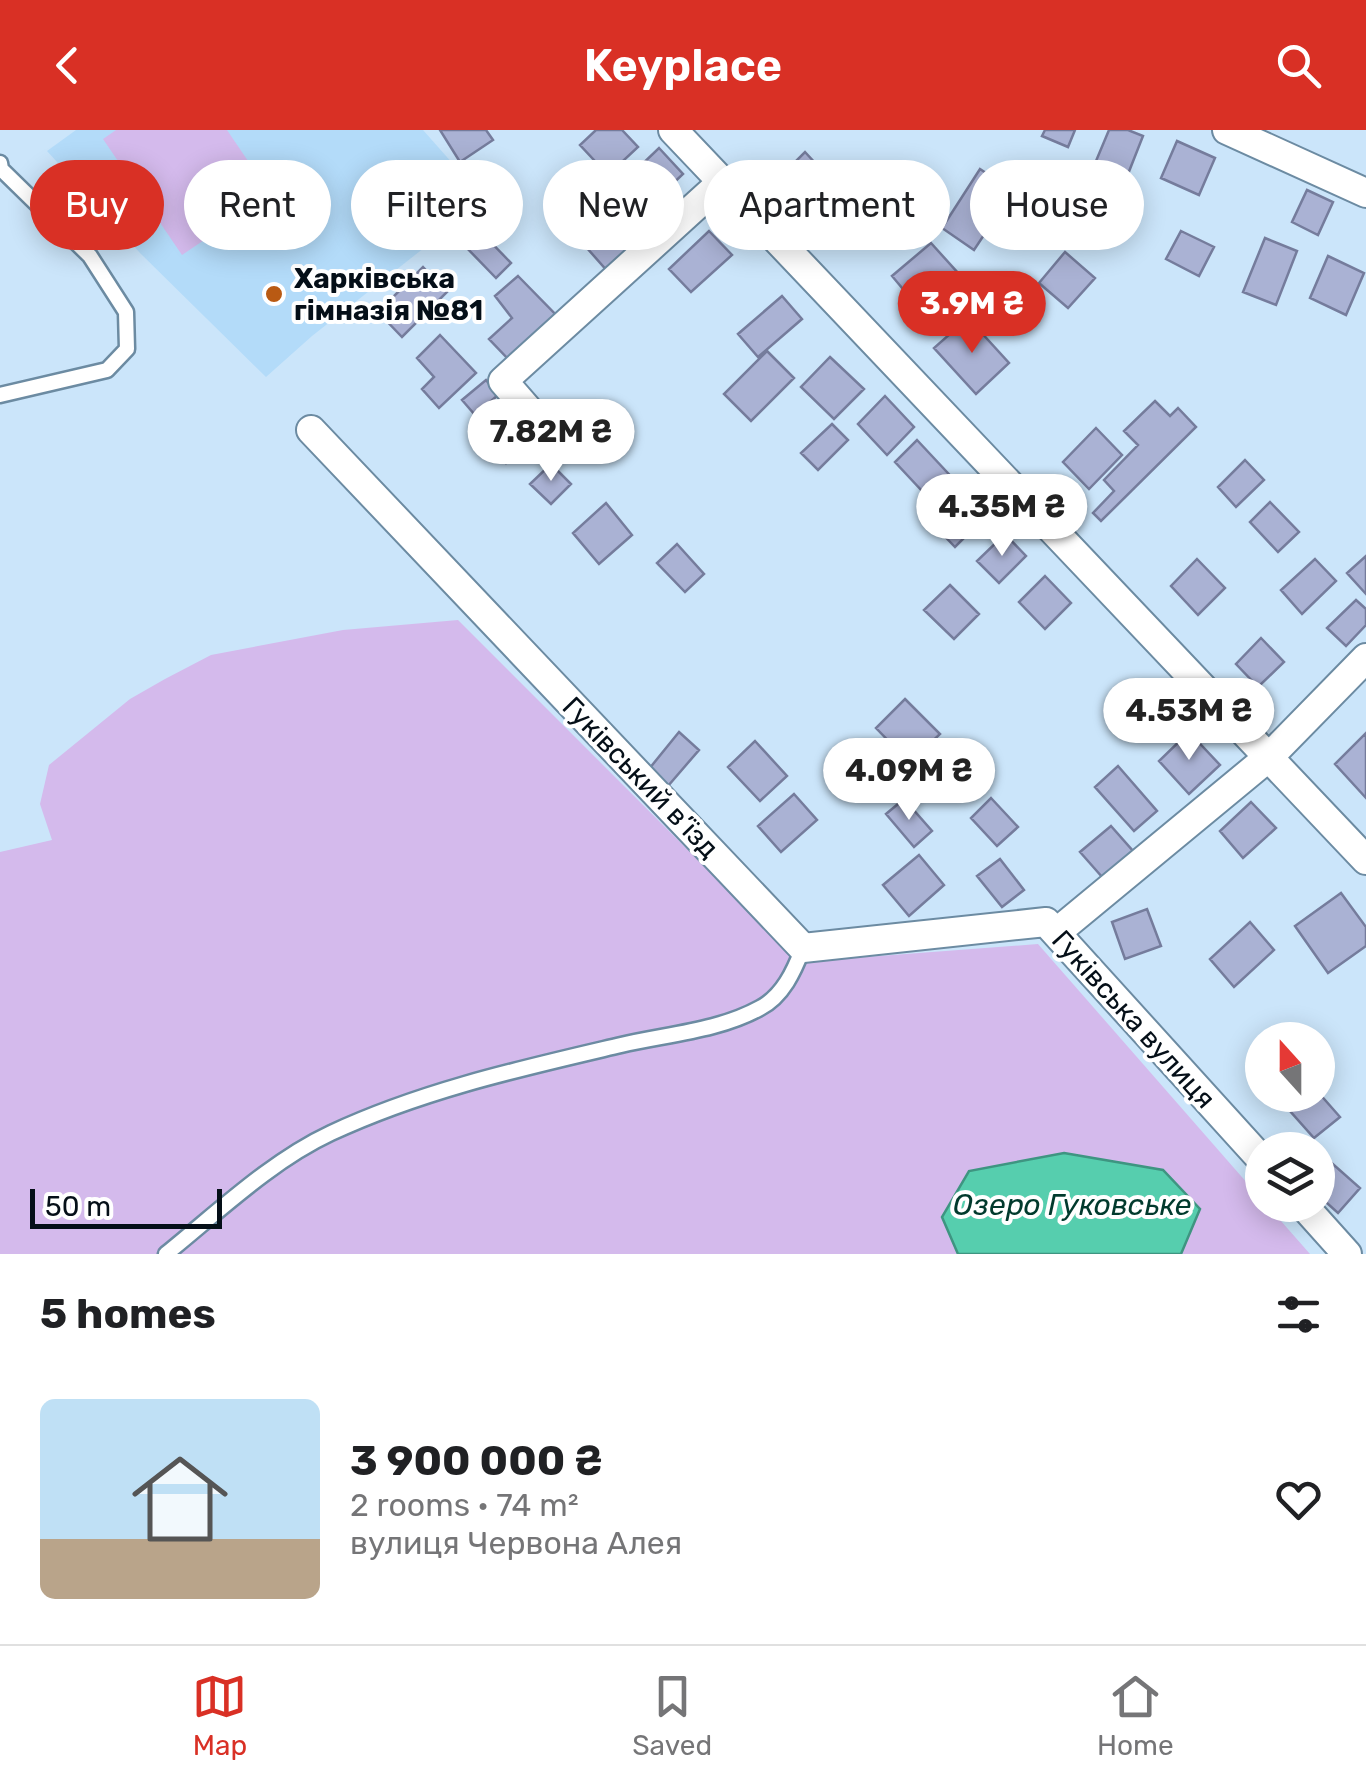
<!DOCTYPE html>
<meta charset="utf-8">
<style>
:root{--surface:#fff;--page:#f2f2f2;--text:#202124;--muted:#757577;--line:#e0e0e0;--accent:#d93025}
body{margin:0;font-family:Rubik,sans-serif;background:var(--page);color:var(--text);height:100vh;display:flex;flex-direction:column;font-size:38px;white-space:nowrap}
*{box-sizing:border-box;margin:0}
p{font-size:32px;color:var(--muted)}
.icon{flex:none;width:55px;height:55px;fill:none;stroke:currentColor;stroke-width:2;stroke-linecap:round;stroke-linejoin:round}
.map{position:relative;height:1124px;overflow:hidden}
.details{display:flex;flex-direction:column;background:var(--surface);flex:1}
.details>*{flex:none}
.banner{position:absolute;left:30px;top:30px;width:1308px;height:90px;display:flex;gap:20px}
.needle{width:65px;rotate:339deg}
.fabs{position:absolute;left:1245px;top:892px;display:grid;gap:20px}
.fabs a{display:grid;place-items:center;width:90px;height:90px;border-radius:50%;background:var(--surface);box-shadow:0 5px 25px #0003;font-size:50px}
.scale{position:absolute;left:30px;bottom:25px;width:192px;box-sizing:border-box;padding-left:10px;border:5px solid #050f18;border-top:0;font-size:28px;line-height:35px;white-space:nowrap;color:#050f18;-webkit-text-stroke:8px #fff;paint-order:stroke}
.price{position:absolute;translate:-50% -85px;padding:0 22px;border-radius:35px;background:#fff;color:#222;font-size:32px;line-height:65px;filter:drop-shadow(0 2px 5px #0008)}
.price::after{content:'';position:absolute;left:50%;top:60px;width:30px;height:22px;margin-left:-15px;background:inherit;clip-path:polygon(0 0,100% 0,50% 100%)}
.price.selected{background:var(--accent);color:#fff}
ul{padding:0;list-style:none}
li{display:flex;align-items:center;gap:30px;height:250px;padding:0 40px}
li+li{border-top:2px solid var(--line)}
li span{display:grid;place-items:center;flex:none;width:280px;height:200px;border-radius:15px;color:#555}
li>.icon{margin-inline-start:auto}
span .icon{width:120px;height:120px;fill:#fffc;stroke-width:1}
li b{font-size:42px}
h2{display:flex;justify-content:space-between;align-items:center;height:120px;padding:0 40px;font-size:42px}
.chip{padding:0 35px;border-radius:45px;background:var(--surface);box-shadow:0 5px 25px #0003;font-size:35px;line-height:90px}
.chip.selected{background:var(--accent);color:#fff}
header{display:flex;justify-content:space-between;align-items:center;height:130px;padding:0 40px;background:var(--accent);color:#fff;font-size:45px;font-weight:600}
.menu{display:flex;justify-content:space-around;align-items:center;height:140px;border-top:2px solid var(--line);background:var(--surface);font-size:28px;color:var(--muted)}
.menu a{display:grid;justify-items:center;gap:5px}
.menu .selected{color:var(--accent)}
.map>svg:first-child{display:block}
</style>
<header><svg class="icon" aria-label="back" viewBox="0 0 24 24"><path d="M15 5l-7 7 7 7"/></svg>Keyplace<svg class="icon" aria-label="search" viewBox="0 0 24 24"><circle cx="10" cy="10" r="6"/><path d="M15 15l6 6"/></svg></header>
<div class="map">
<svg width="1366" height="1124" viewBox="0 0 1366 1124">
<rect width="100%" height="100%" fill="#cbe5fa"/>
<path fill="#b3dbf9" d="M76 0H423L485 70 312 206 266 247 140 123 47 21Z"/>
<path fill="#d4baec" d="M116 0H227L271 65 182 125 103 9Z
M458 490 800 832 1038 814 1262 1070V1075H1267L1310 1124H0V722L52 710 40 674 49 635 130 569 165 549 211 525 343 500Z"/>
<path fill="#56ceae" stroke="#3e9581" stroke-width="2.5" d="M1064 1023 1163 1040 1200 1079 1181 1124H958L942 1087 969 1041Z"/>
<path fill="#aab2d4" stroke="#757c9c" stroke-width="2.5" d="M440 0H486L493 10 460 32Z
M596 0H622L638 17 608 45 580 15Z
M1045 0H1075L1068 17 1042 6Z
M1109 0H1128L1143 6 1128 44 1096 31Z
M1177 11 1215 28 1199 65 1161 48Z
M659 18 683 44 636 89 612 63Z
M805 22 828 47 801 73 778 49Z
M980 39 1013 61 974 120 942 98Z
M1307 60 1333 72 1318 105 1292 92Z
M873 62 901 91 875 117 847 88Z
M584 73 614 106 631 90 648 109 609 143 564 92Z
M480 101 511 133 496 148 464 115Z
M709 101 732 125 691 162 669 139Z
M1181 101 1214 117 1199 146 1166 129Z
M1265 108 1297 121 1276 175 1243 162Z
M931 113 958 143 918 177 892 146Z
M1065 122 1095 148 1068 178 1039 153Z
M1328 126 1364 143 1346 185 1310 168Z
M423 137 447 162 402 207 378 182Z
M518 146 560 189 511 232 489 209 512 188 495 166Z
M782 166 802 189 758 227 738 204Z
M968 188 1009 233 976 264 934 218Z
M440 205 476 243 439 278 422 259 434 247 417 228Z
M767 221 794 248 751 291 724 264Z
M830 227 864 259 834 289 801 257Z
M486 250 498 265 475 285 462 270Z
M885 266 914 297 887 325 858 294Z
M1155 271 1170 286 1178 278 1196 297 1101 391 1093 383 1114 361 1104 350 1138 315 1124 301Z
M500 273 533 308 506 333 473 299Z
M832 294 848 310 818 340 801 323Z
M1096 298 1122 325 1089 359 1063 332Z
M917 310 959 355 937 377 895 332Z
M1245 330 1264 350 1236 377 1218 357Z
M551 334 571 354 551 374 530 354Z
M959 367 981 391 955 417 933 394Z
M1270 372 1299 402 1278 422 1250 392Z
M606 373 632 405 599 434 573 403Z
M1005 404 1026 426 999 453 977 431Z
M677 414 704 444 685 462 657 433Z
M1366 426V464L1347 443Z
M1197 429 1225 458 1198 485 1171 456Z
M1315 429 1336 451 1302 484 1281 460Z
M1045 446 1071 473 1045 499 1019 472Z
M950 455 979 484 954 509 924 480Z
M1356 470 1366 479V495L1346 516 1327 498Z
M1261 508 1284 532 1258 557 1236 534Z
M905 569 940 604 910 633 876 598Z
M679 602 699 620 668 656 649 639Z
M1189 602 1220 635 1189 664 1159 631Z
M1366 603V668L1335 634Z
M755 611 787 646 760 671 728 637Z
M1118 636 1157 681 1134 701 1095 657Z
M794 664 817 690 781 722 758 696Z
M991 668 1018 697 997 716 971 688Z
M904 669 932 701 914 717 886 684Z
M1251 672 1276 698 1243 728 1220 701Z
M1111 696 1133 721 1103 748 1080 722Z
M919 725 944 755 909 786 883 755Z
M1000 729 1024 760 1002 777 977 746Z
M1341 763 1366 797V816L1328 843 1295 796Z
M1147 779 1161 816 1125 829 1112 792Z
M1250 792 1274 820 1234 857 1210 829Z
M1318 962 1340 987 1314 1008 1282 972 1290 965H1318Z
M1326 1028 1360 1058 1338 1083 1318 1065V1037Z"/>
<g fill="none" stroke-linecap="round" stroke-linejoin="round">
<defs>
<path id="lane" d="M0 33 1 39 90 126 126 182 127 219 107 240 0 265
M166 1124C218 1082 271 1031 331 1003 423 960 523 938 621 915 668 904 718 901 760 878 783 866 794 841 803 818"/>
<path id="street" d="M673 0 1366 730
M1227 0 1366 63
M543 297 503 251 721 53
M311 300 803 818 1046 792 1262 1030
M1057 802 1270 626 1366 528
M1303 1075 1347 1124"/>
</defs>
<use href="#lane" stroke="#6c8ba2" stroke-width="19"/>
<use href="#street" stroke="#6c8ba2" stroke-width="32"/>
<use href="#lane" stroke="#fff" stroke-width="14"/>
<use href="#street" stroke="#fff" stroke-width="28"/>
</g>
<circle fill="#b95a13" stroke="#fff" stroke-width="4" cx="274" cy="164" r="10"/>
<g text-anchor="middle" stroke-width="8" stroke-linejoin="round" paint-order="stroke">
<g font-size="28" font-weight="bold" fill="#050f18" stroke="#fff" text-anchor="start">
<text x="294" y="158">Харківська<tspan x="294" dy="32">гімназія №81</tspan></text>
</g>
<g font-size="28" fill="#050f18" stroke="#fff">
<text transform="translate(641 647) rotate(46)" y="10">Гуківський в’їзд</text>
<text transform="translate(1134 889) rotate(48)" y="10">Гуківська вулиця</text>
</g>
<g font-size="30" font-style="italic" fill="#013a2d" stroke="#fff">
<text x="1072" y="1085">Озеро Гуковське</text>
</g>
</g>
</svg>
<div class="fabs">
<a><svg class="needle" viewBox="-14 -14 28 28"><path d="M0-13l5 13h-10z" fill="#e53935"/><path d="M0 13l5-13h-10z" fill="#757577"/></svg></a>
<a><svg class="icon" aria-label="layers" viewBox="0 0 24 24"><path d="M12 4l9 5-9 5-9-5zM3 14l9 5 9-5"/></svg></a>
</div>
<div class="scale">50 m</div>
<b class="price selected" style="left:972px;top:226px">3.9M ₴</b>
<b class="price" style="left:551px;top:354px">7.82M ₴</b>
<b class="price" style="left:1002px;top:429px">4.35M ₴</b>
<b class="price" style="left:1189px;top:633px">4.53M ₴</b>
<b class="price" style="left:909px;top:693px">4.09M ₴</b>
<div class="banner">
<a class="chip selected">Buy</a>
<a class="chip">Rent</a>
<a class="chip">Filters</a>
<a class="chip">New</a>
<a class="chip">Apartment</a>
<a class="chip">House</a>
</div>
</div>
<section class="details">
<h2>5 homes<svg class="icon" aria-label="filters" viewBox="0 0 24 24"><path d="M4 7h16M4 17h16"/><circle cx="9" cy="7" r="2"/><circle cx="15" cy="17" r="2"/></svg></h2>
<ul>
<li><span style="background:linear-gradient(#bfe0f5 70%,#b9a48a 0)"><svg class="icon" aria-label="home" viewBox="0 0 24 24"><path d="M3 11l9-7 9 7M6 9v11h12V9"/></svg></span><div><b>3 900 000 ₴</b><p>2 rooms · 74 m²</p><p>вулиця Червона Алея</p></div><svg class="icon" aria-label="heart" viewBox="0 0 24 24"><path d="M12 20l-8-8c-3-5 5-10 8-4 3-6 11-1 8 4z"/></svg></li>
</ul>
</section>
<nav class="menu">
<a class="selected"><svg class="icon" aria-label="map" viewBox="0 0 24 24"><path d="M3 6l6-2 6 2 6-2v14l-6 2-6-2-6 2zM9 4v14M15 6v14"/></svg>Map</a>
<a><svg class="icon" aria-label="saved" viewBox="0 0 24 24"><path d="M7 4h10v16l-5-4-5 4z"/></svg>Saved</a>
<a><svg class="icon" aria-label="home" viewBox="0 0 24 24"><path d="M3 11l9-7 9 7M6 9v11h12V9"/></svg>Home</a>
</nav>
